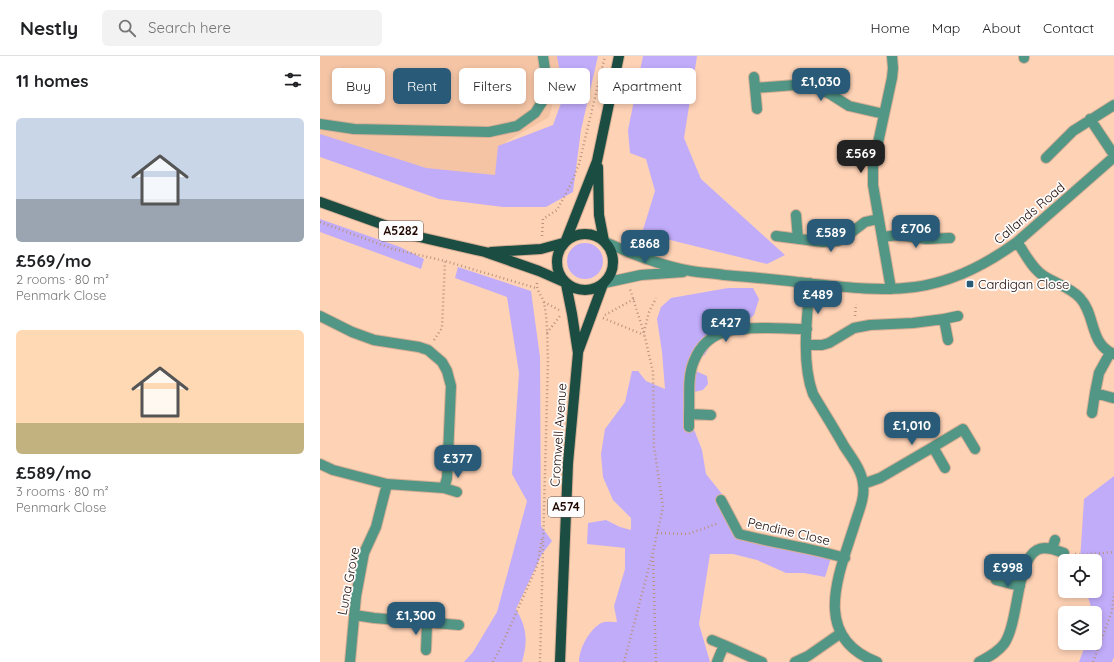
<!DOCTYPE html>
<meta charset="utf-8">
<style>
:root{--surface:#fff;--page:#f2f2f2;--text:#202124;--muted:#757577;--line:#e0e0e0;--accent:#295b78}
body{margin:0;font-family:Quicksand,sans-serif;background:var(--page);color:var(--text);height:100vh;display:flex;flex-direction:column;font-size:15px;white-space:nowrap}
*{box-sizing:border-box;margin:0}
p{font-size:13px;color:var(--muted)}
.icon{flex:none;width:22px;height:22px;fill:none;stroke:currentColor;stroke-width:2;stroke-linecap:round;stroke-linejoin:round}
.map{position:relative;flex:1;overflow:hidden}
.details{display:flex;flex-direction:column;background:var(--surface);width:320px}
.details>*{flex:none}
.hud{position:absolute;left:12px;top:12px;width:380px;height:36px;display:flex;gap:8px}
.tools{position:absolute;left:738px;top:498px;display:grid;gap:8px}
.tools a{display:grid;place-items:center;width:44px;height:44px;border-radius:6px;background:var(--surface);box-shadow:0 2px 6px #0003;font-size:20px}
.price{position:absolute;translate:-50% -34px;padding:0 9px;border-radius:8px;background:var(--accent);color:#fff;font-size:13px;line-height:26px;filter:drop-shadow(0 1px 2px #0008)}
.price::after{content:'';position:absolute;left:50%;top:24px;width:12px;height:9px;margin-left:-6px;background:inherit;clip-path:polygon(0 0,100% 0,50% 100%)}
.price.on{background:#222;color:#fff}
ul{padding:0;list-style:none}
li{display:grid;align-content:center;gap:8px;height:212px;padding:0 16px}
li span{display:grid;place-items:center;height:124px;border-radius:6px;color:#555}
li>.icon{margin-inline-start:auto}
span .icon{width:72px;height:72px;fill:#fffc;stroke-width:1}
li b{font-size:17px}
h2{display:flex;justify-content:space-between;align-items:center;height:48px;padding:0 16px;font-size:17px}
.pill{padding:0 14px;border-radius:6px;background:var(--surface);box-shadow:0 2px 6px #0003;font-size:14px;line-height:36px}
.pill.on{background:var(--accent);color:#fff}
header{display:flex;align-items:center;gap:24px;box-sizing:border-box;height:56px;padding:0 20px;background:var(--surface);border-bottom:1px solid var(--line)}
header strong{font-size:19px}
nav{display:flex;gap:22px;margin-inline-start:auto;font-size:14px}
.search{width:280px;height:36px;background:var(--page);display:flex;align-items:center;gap:10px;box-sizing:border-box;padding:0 14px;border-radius:6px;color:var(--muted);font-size:15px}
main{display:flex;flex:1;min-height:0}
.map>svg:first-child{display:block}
</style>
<header>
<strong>Nestly</strong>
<div class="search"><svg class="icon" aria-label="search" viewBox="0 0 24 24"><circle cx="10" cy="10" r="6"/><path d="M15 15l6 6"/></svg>Search here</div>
<nav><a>Home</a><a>Map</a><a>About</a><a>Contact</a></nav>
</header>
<main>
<section class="details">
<h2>11 homes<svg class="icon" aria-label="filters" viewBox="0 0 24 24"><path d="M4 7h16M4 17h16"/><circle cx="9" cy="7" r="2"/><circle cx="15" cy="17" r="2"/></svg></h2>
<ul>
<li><span style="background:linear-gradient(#c9d6e8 65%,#9aa5b1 0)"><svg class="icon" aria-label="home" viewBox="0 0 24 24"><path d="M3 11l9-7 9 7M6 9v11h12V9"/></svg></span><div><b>£569/mo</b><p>2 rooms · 80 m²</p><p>Penmark Close</p></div></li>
<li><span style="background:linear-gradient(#ffd9b3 75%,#c2b280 0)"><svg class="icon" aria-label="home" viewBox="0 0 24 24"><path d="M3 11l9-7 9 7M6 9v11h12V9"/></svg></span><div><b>£589/mo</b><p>3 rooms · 80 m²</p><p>Penmark Close</p></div></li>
</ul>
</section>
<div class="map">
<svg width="794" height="606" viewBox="0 0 794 606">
<rect width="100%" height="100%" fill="#fed2b5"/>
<path fill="#f4c4a5" d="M0 0H241L243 11 229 61 186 86 179 127 106 120 0 81Z"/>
<path fill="#c1acfa" d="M237 0H278L261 74 253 136 226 151H183L119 143 0 101V78L106 112 175 119 178 90 233 69 244 39Z
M323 0H377L364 82 381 123 465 199 447 208 322 177 335 135 326 103 310 97 308 74Z
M0 163 80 191 104 203 101 213 0 176Z
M247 205a18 18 0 1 1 36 0a18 18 0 1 1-36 0Z
M138 211 211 235 220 301 221 470 232 485 222 498 196 553C207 572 208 585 202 606H144L153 596 177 556 207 445 192 418 199 317 187 241 135 222Z
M408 232H433L439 243 434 259 421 270 393 286 384 300H371L370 305 378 316 387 320 388 328 383 334 374 336 373 371 382 394 386 418 410 448 403 460 415 477 459 492 494 496 511 502 505 521 484 517H466L437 504 413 498H390L379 568 390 606H259C259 593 269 574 281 567 285 565 293 566 297 566L294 550 305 513V492L267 488 268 467 286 464 300 471 311 474V462L293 444 283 421 281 398 285 373 305 346 312 315H318L326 325 345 333 342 296 337 263 341 251 351 242Z
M794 420V601L792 606H759L766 587H775V557H773L766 535H775V505H760L764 443Z"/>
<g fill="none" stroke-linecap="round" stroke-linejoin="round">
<defs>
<path id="minor" d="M704 0V2
M434 21 437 53
M435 32 475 29 494 31 510 38 529 50 564 58
M770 63 794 99
M0 68 34 73 169 76 197 70 215 57 226 40 227 27 223 0
M726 102 753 75 794 49
M476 159 478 183
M456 180 503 186 518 185 524 182 545 166 558 163
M562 181 579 179 606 183 630 182
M285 186C312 198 341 210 371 215 382 217 394 217 404 219 429 221 453 223 477 226 516 230 556 236 595 231 633 226 667 208 697 186L794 101
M697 186C705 197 712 213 724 220 736 228 750 231 760 242 776 259 769 288 794 298
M284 227 321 219 363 216
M490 227C487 261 481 306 493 338 503 355 514 372 524 390 531 401 542 414 543 428 545 440 540 452 536 464 521 514 488 580 557 606
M571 233 553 129V110L572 22 573 12 572 0
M0 260 32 276 54 284 99 291 108 294 122 306 127 315 131 330 127 422 124 432 67 428 13 414 0 408
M628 284 624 263 638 260
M486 289H502L509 287 534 272 550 269 593 267 624 263
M775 337 779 317 790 297
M772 357 775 337 793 342
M369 358C370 341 367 321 374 305 387 272 417 272 447 272 460 272 474 273 487 273
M369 371V358L391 359
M613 391 643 373 655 393
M543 428 560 422 613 391 625 412
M124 432 137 436
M401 444 419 478C454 487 490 492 525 502
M735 484 732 493 744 497
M676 524 700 530
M34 559 54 562 139 569
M392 584 404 589 397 606
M404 589 442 606
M106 594 107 567
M30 606 36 540 44 497 56 471 67 428
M475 606 488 600 521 577
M659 606C668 601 677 597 684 588 699 567 696 505 717 494 722 491 727 492 732 493"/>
<path id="major" d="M278 111 279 159 284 185
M0 146 95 180 165 196 219 215 244 226
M237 206a28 28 0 1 1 56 0a28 28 0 1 1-56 0Z
M246 184 277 105 299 0
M171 196 221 193 243 187
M258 296 283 228
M240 606 248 407 258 297 252 258 246 228"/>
</defs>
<use href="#minor" stroke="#d6ae94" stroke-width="12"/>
<use href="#major" stroke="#d6ae94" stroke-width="12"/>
<path stroke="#b9937c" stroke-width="2.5" stroke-dasharray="1 3" stroke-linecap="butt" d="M0 166 73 193 125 205 216 232
M222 180 223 163 237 154 251 128 259 108 285 0
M217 227C216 235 222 239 224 247 228 265 227 285 228 304L220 606
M224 246 239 254
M285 259 314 243
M535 260 536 248
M283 262 324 279
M324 276 329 256 336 242
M227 277 240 260
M114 284 122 272 125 205
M337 477 368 478 399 467
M755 498 761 499 794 496
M333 501 336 606
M173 606 180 593 217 510 222 483
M304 606 333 496 343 451 334 391 333 316 324 277 310 233
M773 606 792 555 794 537"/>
<use href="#minor" stroke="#529686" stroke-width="10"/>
<use href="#major" stroke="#1c4d42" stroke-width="10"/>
</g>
<rect fill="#295b78" stroke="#fdfdfd" stroke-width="1.5" x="646" y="224" width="8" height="8" rx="2"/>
<g text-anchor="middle" stroke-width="3.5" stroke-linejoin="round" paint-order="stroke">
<g fill="#fdfdfd" stroke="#62524c" stroke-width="1">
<rect x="59" y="165" width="44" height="20" rx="3"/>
<rect x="228" y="441" width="36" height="20" rx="3"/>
</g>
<g font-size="12" font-weight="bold" fill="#200800">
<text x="81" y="179">A5282</text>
<text x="246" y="455">A574</text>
</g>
<g font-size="13" fill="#200800" stroke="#fdfdfd">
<text transform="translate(709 157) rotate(-40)" y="5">Callands Road</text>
<text transform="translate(238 379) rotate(-86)" y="5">Cromwell Avenue</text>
<text transform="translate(469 475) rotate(13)" y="5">Pendine Close</text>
<text transform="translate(28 525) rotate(-79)" y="5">Luna Grove</text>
</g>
<g font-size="13" fill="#200800" stroke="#fdfdfd" text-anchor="start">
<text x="658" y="233">Cardigan Close</text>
</g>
</g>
</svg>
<div class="tools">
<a><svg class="icon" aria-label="locate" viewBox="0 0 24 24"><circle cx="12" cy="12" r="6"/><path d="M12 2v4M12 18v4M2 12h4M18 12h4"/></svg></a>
<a><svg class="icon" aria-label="layers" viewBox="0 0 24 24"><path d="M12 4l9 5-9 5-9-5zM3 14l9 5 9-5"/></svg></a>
</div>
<b class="price" style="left:501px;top:46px">£1,030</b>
<b class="price on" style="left:541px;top:118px">£569</b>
<b class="price" style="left:596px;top:193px">£706</b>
<b class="price" style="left:511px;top:197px">£589</b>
<b class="price" style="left:325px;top:208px">£868</b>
<b class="price" style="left:498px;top:259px">£489</b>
<b class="price" style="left:406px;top:287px">£427</b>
<b class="price" style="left:592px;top:390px">£1,010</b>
<b class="price" style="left:138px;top:423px">£377</b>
<b class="price" style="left:688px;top:532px">£998</b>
<b class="price" style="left:96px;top:580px">£1,300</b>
<div class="hud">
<a class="pill">Buy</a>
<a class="pill on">Rent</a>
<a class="pill">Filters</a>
<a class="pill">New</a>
<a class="pill">Apartment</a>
</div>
</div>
</main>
